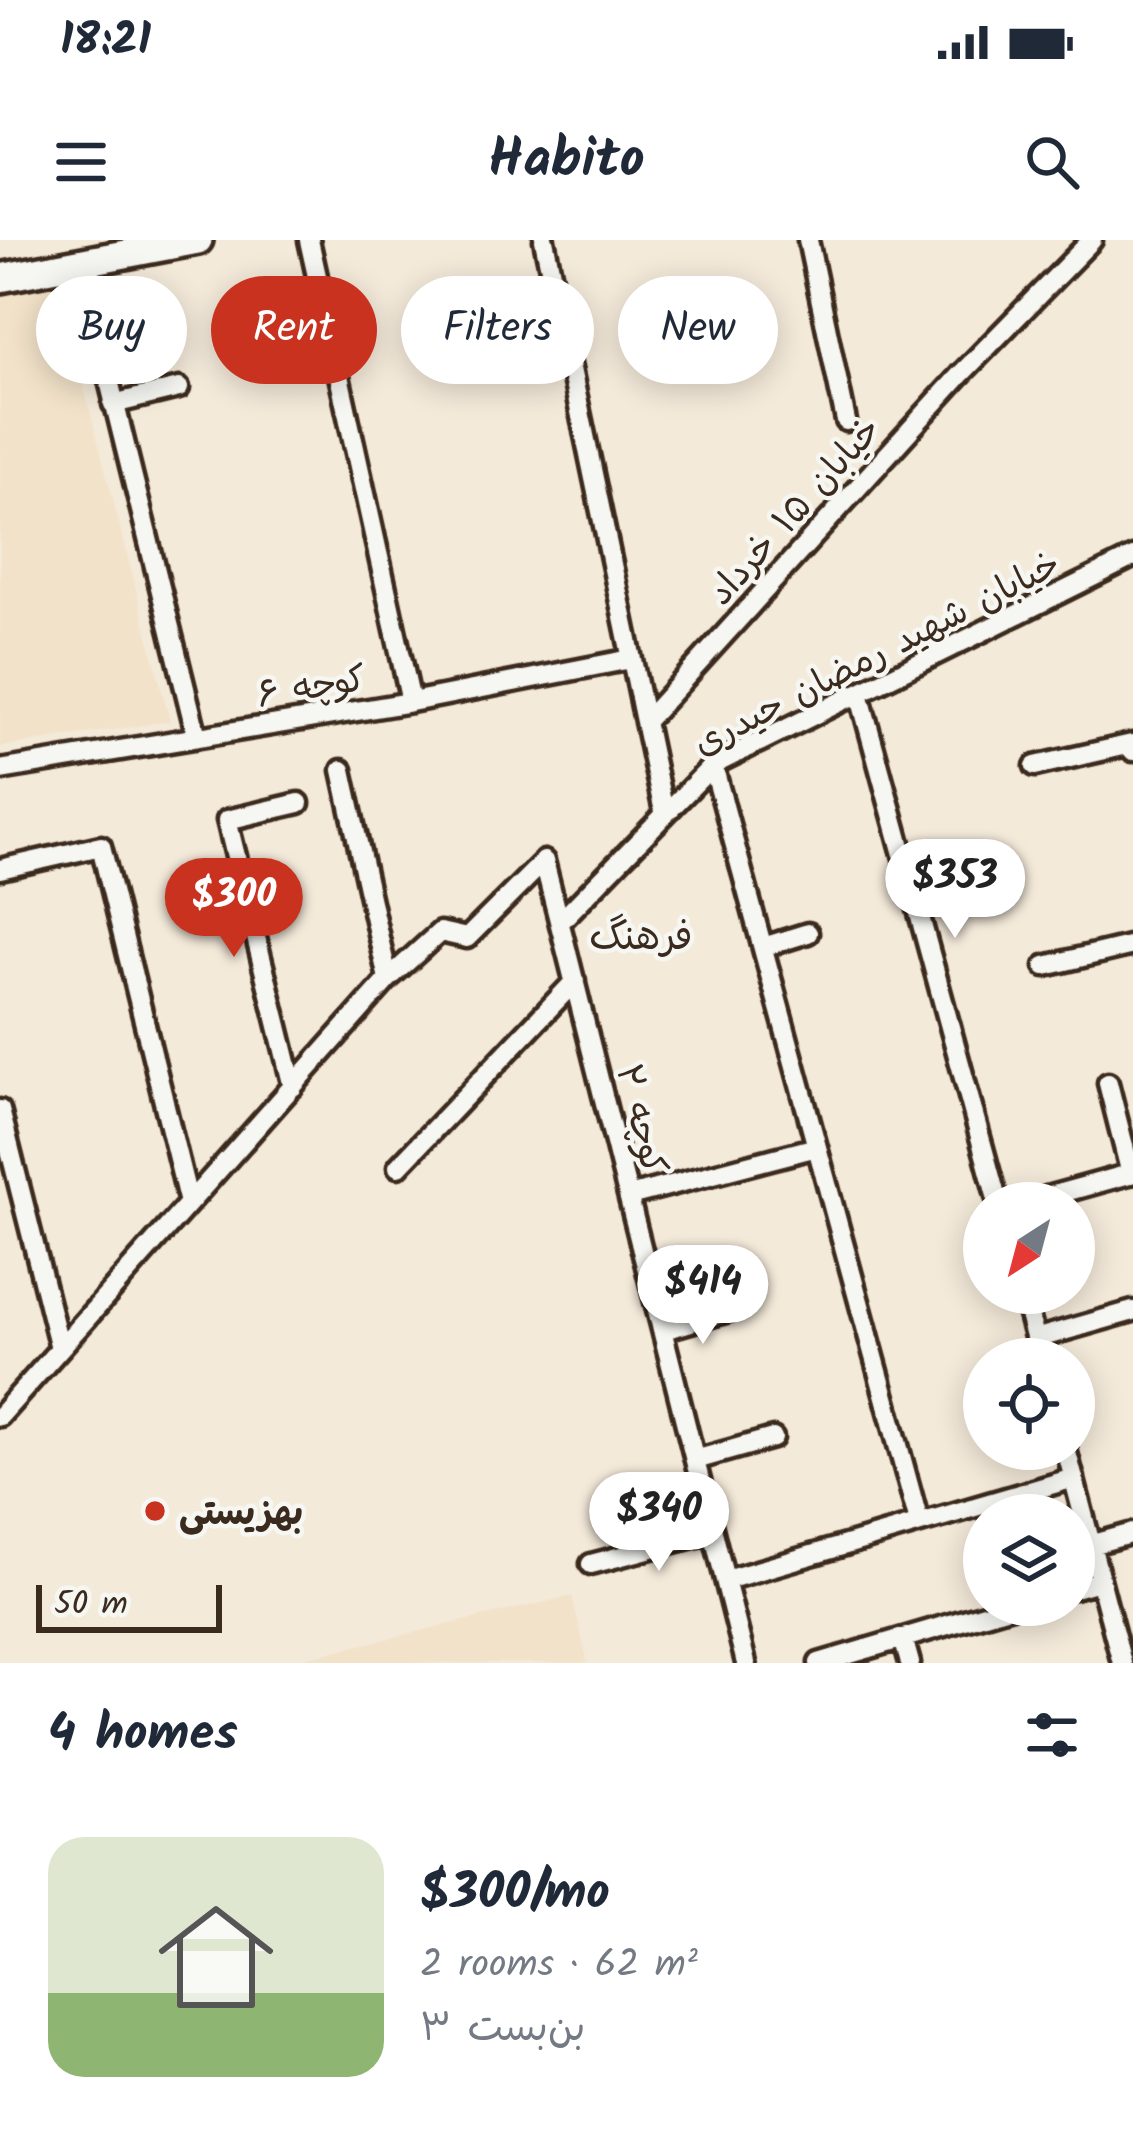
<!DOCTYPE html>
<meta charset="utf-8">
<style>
:root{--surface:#fff;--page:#f6f6f7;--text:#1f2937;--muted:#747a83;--accent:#c8321e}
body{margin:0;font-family:Kalam,"Playpen Sans Arabic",sans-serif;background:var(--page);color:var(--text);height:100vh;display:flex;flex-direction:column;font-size:45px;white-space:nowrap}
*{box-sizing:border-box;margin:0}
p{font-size:39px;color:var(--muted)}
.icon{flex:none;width:66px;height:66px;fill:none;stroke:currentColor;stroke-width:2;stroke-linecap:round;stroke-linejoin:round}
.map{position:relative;height:1423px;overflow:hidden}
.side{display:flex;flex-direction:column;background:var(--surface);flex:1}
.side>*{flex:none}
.top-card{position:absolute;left:36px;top:36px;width:1062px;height:108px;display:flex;gap:24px}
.needle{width:78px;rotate:216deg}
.buttons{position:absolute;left:963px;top:942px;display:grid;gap:24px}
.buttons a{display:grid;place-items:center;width:132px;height:132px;border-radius:50%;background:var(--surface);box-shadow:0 6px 30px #0003;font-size:60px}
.scale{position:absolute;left:36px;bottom:30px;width:186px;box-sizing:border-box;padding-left:12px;border:6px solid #3b2a1e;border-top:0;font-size:33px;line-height:42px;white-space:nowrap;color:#3b2a1e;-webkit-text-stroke:9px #f6f6f2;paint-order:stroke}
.price{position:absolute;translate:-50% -102px;padding:0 27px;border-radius:42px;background:#fff;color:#222;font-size:39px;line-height:78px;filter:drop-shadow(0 3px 6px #0008)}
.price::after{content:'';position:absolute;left:50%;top:72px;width:36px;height:27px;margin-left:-18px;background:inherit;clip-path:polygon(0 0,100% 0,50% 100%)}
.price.active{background:var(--accent);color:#fff}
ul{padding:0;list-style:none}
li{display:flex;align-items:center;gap:36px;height:300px;padding:0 48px}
li span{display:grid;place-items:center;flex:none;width:336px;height:240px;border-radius:36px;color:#555}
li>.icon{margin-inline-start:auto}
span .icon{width:144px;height:144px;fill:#fffc;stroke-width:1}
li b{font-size:51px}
h2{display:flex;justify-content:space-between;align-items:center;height:144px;padding:0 48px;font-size:51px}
.chip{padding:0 42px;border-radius:54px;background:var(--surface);box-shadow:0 6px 30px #0003;font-size:42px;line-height:108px}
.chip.active{background:var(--accent);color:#fff}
.status{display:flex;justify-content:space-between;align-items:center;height:84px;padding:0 60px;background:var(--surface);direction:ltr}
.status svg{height:33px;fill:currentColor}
header{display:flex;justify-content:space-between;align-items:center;height:156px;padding:0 48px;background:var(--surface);font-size:54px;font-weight:700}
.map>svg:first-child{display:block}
</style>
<div class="status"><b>18:21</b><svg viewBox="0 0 49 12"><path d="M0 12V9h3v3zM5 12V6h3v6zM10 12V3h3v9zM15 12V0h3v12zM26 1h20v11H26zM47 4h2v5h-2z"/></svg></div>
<header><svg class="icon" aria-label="menu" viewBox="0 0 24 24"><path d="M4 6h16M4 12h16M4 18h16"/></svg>Habito<svg class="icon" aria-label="search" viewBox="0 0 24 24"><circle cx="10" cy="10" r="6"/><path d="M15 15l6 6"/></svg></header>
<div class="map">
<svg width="1133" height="1423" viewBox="0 0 1133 1423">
<rect width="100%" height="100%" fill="#f4eada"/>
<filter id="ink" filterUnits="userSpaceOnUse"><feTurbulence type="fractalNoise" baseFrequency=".00833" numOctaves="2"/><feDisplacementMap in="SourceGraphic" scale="24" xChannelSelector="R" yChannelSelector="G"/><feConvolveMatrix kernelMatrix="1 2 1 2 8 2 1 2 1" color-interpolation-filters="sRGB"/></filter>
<g filter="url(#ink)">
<path fill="#f2e2c9" d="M57 43 170 481 0 507V56Z
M572 1356 588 1423H283Z"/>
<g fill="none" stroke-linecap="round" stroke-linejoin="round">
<defs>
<path id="street" d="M309 0 411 462
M544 0 664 572
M808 0 846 181
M80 23 197 497
M113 164 179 148
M859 453 998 963
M645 482 960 135 1092 0
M713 525 919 1282
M1035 526 1132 504 1133 511
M0 530 411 462 631 419
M342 530 388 739
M544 621 746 1423
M0 629 101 606 189 963
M560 682 713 525 1133 317
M763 707 808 693
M1045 726 1133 705
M1108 843 1131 934
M293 847 227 580 299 563
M0 870 60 1108
M398 927 575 741
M629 956 817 907
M1025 963 1133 933
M1023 1053 1041 1119
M663 1090 729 1071
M1035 1099 1133 1071
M0 1176 388 739 440 692 467 698 544 621
M1066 1209 1122 1423
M695 1220 773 1198
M1087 1306 1133 1293
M591 1324 713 1292
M726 1340 1074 1238
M1074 1348 1098 1341
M903 1398 910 1423
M819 1423 1015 1365"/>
<path id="secondary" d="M0 38 198 0"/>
</defs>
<use href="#street" stroke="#3b2a1e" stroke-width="27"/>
<use href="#secondary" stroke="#3b2a1e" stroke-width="36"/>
<use href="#street" stroke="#f6f6f2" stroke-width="18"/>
<use href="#secondary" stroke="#f6f6f2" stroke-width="27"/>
</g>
</g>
<circle fill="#c8321e" stroke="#f6f6f2" stroke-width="4.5" cx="155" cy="1271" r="12"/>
<g text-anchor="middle" stroke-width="9" stroke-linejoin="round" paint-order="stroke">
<g font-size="36" fill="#3b2a1e" stroke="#f6f6f2">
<text transform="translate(793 270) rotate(-48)" y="13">خیابان ۱۵ خرداد</text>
<text transform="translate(876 412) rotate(-27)" y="13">خیابان شهید رمضان حیدری</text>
<text transform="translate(311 445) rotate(-9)" y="13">کوچه ۶</text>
<text transform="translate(643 879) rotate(76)" y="13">کوچه ۲</text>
</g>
<g font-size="36" font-weight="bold" fill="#3b2a1e" stroke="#f6f6f2" text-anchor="start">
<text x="179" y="1284">بهزیستی</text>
</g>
<g font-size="39" fill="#3b2a1e" stroke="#f6f6f2">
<text x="641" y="709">فرهنگ</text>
</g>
</g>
</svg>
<div class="buttons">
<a><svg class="needle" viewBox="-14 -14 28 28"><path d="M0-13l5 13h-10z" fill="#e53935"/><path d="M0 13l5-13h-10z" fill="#747a83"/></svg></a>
<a><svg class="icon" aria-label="locate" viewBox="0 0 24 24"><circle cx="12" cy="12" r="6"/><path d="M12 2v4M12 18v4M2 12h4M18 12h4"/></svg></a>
<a><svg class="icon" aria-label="layers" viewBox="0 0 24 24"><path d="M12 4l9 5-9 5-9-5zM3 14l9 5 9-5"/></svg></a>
</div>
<div class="scale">50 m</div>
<b class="price" style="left:955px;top:701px">$353</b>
<b class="price active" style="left:234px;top:720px">$300</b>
<b class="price" style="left:703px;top:1107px">$414</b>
<b class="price" style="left:659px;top:1334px">$340</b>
<div class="top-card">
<a class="chip">Buy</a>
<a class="chip active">Rent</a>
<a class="chip">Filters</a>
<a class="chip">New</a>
</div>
</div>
<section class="side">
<h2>4 homes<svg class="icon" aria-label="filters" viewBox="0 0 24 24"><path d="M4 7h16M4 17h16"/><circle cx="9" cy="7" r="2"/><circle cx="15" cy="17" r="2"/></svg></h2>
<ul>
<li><span style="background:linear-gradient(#dfe7d0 65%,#8fb573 0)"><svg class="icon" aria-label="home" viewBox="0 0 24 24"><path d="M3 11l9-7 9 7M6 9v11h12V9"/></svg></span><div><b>$300/mo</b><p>2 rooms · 62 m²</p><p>بن‌بست ۳</p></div></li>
</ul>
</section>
